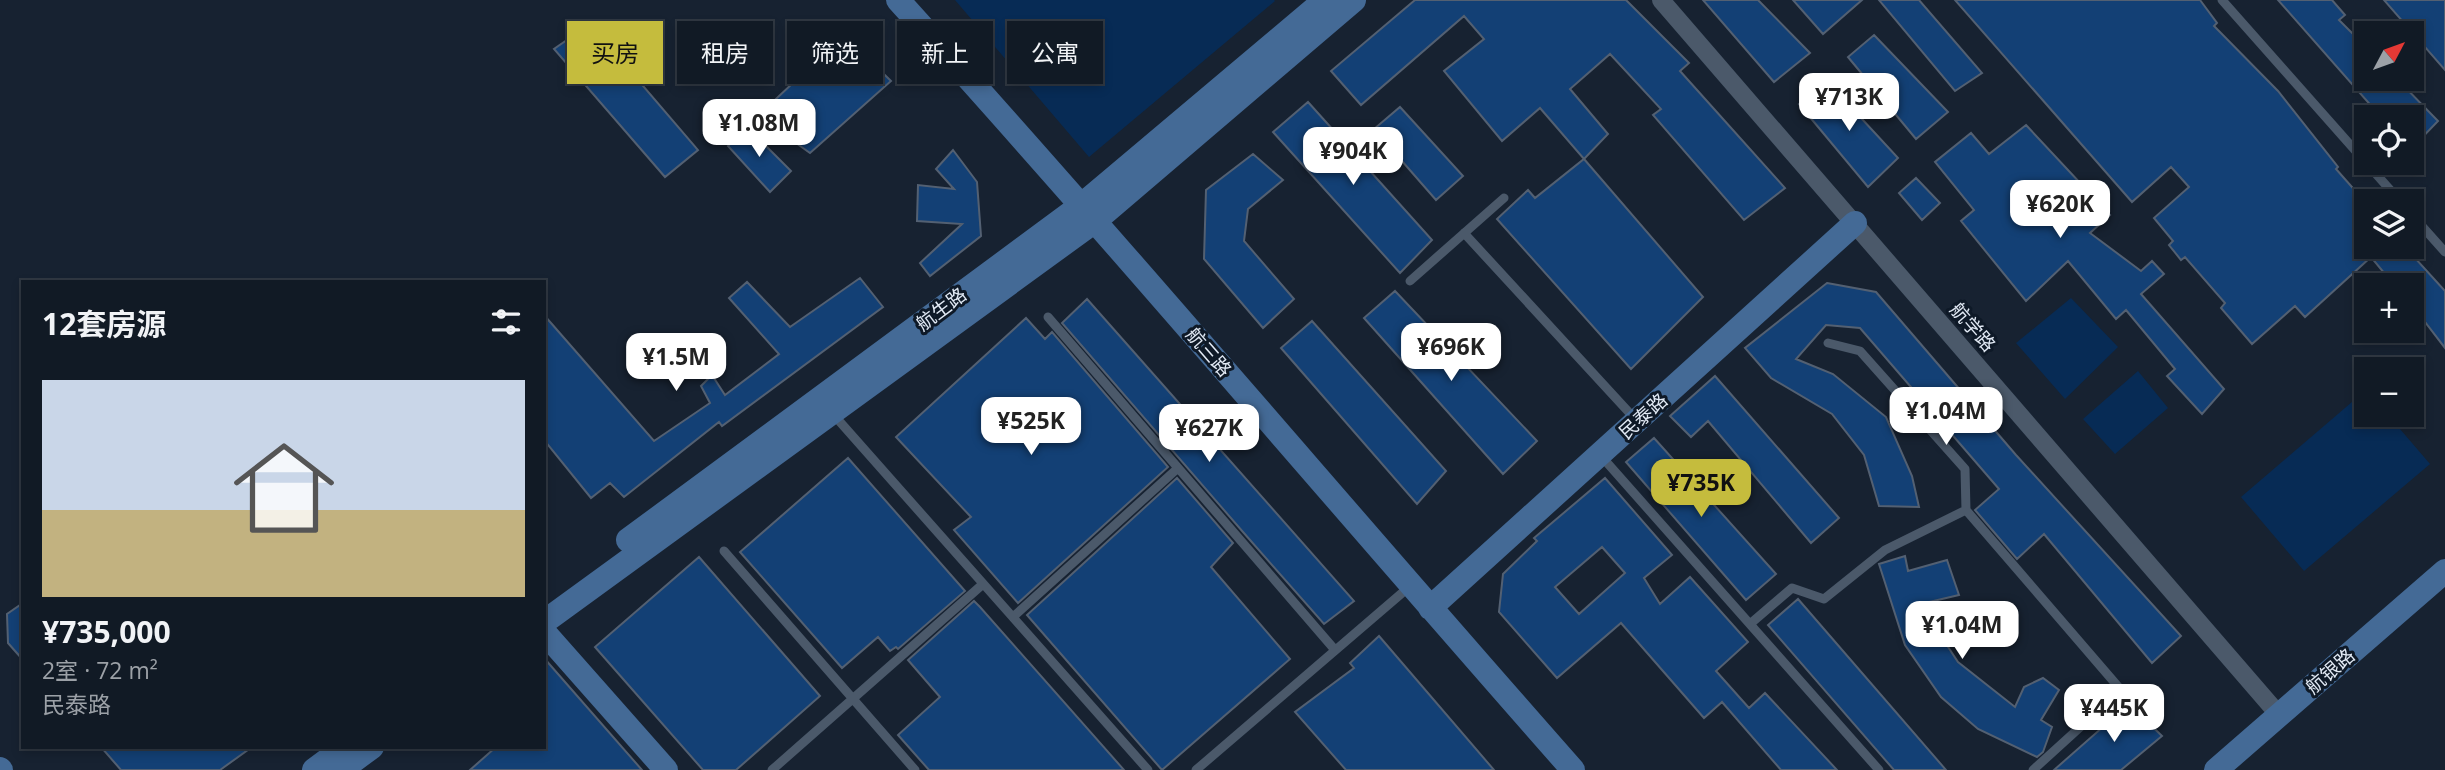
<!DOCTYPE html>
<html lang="zh">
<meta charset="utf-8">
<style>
:root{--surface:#111a25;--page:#1e2732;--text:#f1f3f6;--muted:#9ca1a7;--line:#303842;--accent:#c5bc3d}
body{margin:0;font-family:"Open Sans","Noto Sans SC",sans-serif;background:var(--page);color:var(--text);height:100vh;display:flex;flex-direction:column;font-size:26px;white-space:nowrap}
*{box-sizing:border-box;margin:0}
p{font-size:23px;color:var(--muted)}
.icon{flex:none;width:38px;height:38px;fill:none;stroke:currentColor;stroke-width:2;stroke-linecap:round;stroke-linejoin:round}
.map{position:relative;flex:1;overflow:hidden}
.side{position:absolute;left:21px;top:280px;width:525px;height:469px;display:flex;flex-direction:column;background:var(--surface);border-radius:0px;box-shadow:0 4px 10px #0003,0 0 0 2px var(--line)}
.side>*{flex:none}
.guide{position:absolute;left:567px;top:21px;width:665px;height:63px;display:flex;gap:14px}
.needle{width:46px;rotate:49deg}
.tools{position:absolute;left:2354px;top:21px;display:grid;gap:14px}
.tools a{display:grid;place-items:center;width:70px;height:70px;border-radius:0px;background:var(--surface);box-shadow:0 4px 10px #0003,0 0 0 2px var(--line);font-size:35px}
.price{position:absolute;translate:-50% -60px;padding:0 16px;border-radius:14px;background:#fff;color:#222;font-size:23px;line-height:46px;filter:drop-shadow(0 2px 4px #0008)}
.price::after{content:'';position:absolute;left:50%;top:42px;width:21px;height:16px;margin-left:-10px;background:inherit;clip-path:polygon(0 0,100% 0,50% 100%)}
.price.selected{background:var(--accent);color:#111}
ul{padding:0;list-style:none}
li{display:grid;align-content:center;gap:14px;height:371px;padding:0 21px}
li span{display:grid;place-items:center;height:217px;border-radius:0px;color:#555}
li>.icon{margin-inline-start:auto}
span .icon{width:126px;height:126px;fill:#fffc;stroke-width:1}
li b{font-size:30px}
h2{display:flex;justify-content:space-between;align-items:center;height:84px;padding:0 21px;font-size:30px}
.tag{padding:0 24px;border-radius:0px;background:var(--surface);box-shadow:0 4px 10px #0003,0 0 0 2px var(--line);font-size:24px;line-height:63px}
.tag.selected{background:var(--accent);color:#111}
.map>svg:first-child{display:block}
</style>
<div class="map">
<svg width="2445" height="770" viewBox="0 0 2445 770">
<rect width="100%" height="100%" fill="#172231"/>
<path fill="#072b55" d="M955 0H1274L1275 1 1089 157Z
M2071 298 2118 347 2065 399 2016 343Z
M2138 371 2168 408 2115 454 2083 419Z
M2366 390V415H2388L2430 464 2304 571 2241 497Z"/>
<path fill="#134075" stroke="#536072" stroke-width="2" fill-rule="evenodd" d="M1415 0H1626L1689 63 1680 71 1785 188 1744 220 1653 115 1661 109 1610 54 1570 89 1608 134 1584 159 1540 108 1502 141 1444 71 1484 39 1464 16 1361 105 1331 71Z
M1703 0H1758L1810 53 1774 82Z
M1793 0H1862L1823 34Z
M1879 0H1919L1982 73 1955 91Z
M1955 0H2200L2217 23 2214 26 2278 91 2338 167 2336 169 2366 203V247H2405L2445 291V348L2412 305V285H2394L2371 257 2305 317 2295 306 2252 344 2221 308 2225 303 2185 257 2181 260 2169 245 2173 241 2154 218 2189 187 2171 167 2132 202Z
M2278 0H2332L2345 15 2339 20 2366 47V79H2397L2438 121 2412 148V117H2381Z
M2384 0H2445V70Z
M590 24 698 150 665 177 554 49Z
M844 35 891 81 810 153 758 116Z
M1874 35 1948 112 1916 139 1848 57Z
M1826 80 1898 158 1868 187 1799 104Z
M1308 102 1432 240 1400 273 1273 132Z
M1400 107 1463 176 1436 200 1374 129Z
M2026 125 2110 215 2090 233 2141 271 2152 261 2164 274 2141 294 2224 389 2202 414 2167 376 2175 369 2126 310 2116 319 2068 261 2026 301 1961 221 1974 210 1935 162 1971 133 1989 154Z
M747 127 791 171 770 192 728 146Z
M953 150 977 182 981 236 930 276 920 263 962 224 917 221 918 185 954 189 936 169Z
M1253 154 1283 180 1248 209 1244 241 1294 299 1263 328 1204 259 1206 190Z
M1584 159 1703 297 1631 369 1497 219 1528 190 1535 198Z
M1916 178 1940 203 1922 220 1899 193Z
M860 278 883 307 722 426 719 422 624 497 610 483 591 498 544 440V315L654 441 710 403 701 386 712 375 725 395 779 354 729 298 747 282 790 327Z
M1827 283 1876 292 2016 455 2181 636 2152 663 2044 534 2017 559 1975 510 1999 489 1860 328 1826 325 1796 359 1833 374 1886 417 1912 476 1919 507 1879 506 1864 455 1832 414 1771 378 1745 348Z
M1395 291 1537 441 1503 474 1364 318Z
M1087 299 1354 601 1324 624 1243 532 1062 323Z
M1026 318 1045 339 1052 332 1168 467 1018 603 954 530 971 517 896 437Z
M1312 321 1446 471 1417 504 1281 348Z
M1715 376 1839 518 1811 543 1708 421 1691 437 1670 416Z
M1654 438 1776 574 1746 600 1626 462Z
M848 458 965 591 898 649 896 647 890 651 878 637 842 668 740 552Z
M1177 478 1233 543 1211 567 1290 659 1162 770 1027 615Z
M1605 478 1672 555 1644 578 1660 604 1690 577 1748 642 1716 671 1749 708 1765 693 1837 770H1781L1722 702 1704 718 1621 623 1557 678 1499 612 1503 574 1537 541 1534 538ZM1602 547 1625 573 1579 614 1555 587Z
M1905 556 1908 571 1947 560 1959 595 1925 603 1935 627 1958 662 2015 707 2024 687 2043 678 2059 690 2041 720 2052 727 2043 752 2037 757 1978 729 1941 697 1905 645 1879 564Z
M699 557 820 696 736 770H703L595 647Z
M1798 599 1946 770H1894L1768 625Z
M974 601 980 607 1124 770H929L898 735 940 697 908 660Z
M23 603V660L8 643 7 614Z
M1379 636 1494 770H1346L1295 712 1354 668 1350 663Z
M544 658 642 770H470L496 747H544Z
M2129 704 2162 736 2121 770H2054Z
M101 747H252L220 770H121Z"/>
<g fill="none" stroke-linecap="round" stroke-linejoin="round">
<path stroke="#4b596a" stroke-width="9" d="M2222 0 2400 201
M2412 215 2445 252
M1464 233 1636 420
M1410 281 1504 198
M1048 317 1335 650
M1828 343 1860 351 1965 469 1966 510 2121 690 2033 770
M833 414 1148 770
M1602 457 1879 770
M724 551 915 770
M1013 617 1178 468
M1750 624 1792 588 1824 599 1885 550 1966 510
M772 770 983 584
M1196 770 1409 587"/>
<path stroke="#4b596a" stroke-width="18" d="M1661 0 2279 715"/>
<path stroke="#446a96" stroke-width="24" d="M898 0C1127 253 1347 514 1573 770
M628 540 1083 204 1325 0
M1430 608 1855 223
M544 622 1095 221 1354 0
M544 632 666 770
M0 769 1 770
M314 770 345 747
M341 770 372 747
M2216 770 2445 571"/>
</g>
<g text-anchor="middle" stroke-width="6" stroke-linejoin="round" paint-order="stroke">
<g font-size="19" fill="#e2eaf5" stroke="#0e1927">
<text transform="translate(941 309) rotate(-37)" y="7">航生路</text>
<text transform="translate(1973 327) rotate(49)" y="7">航学路</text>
<text transform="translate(1209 352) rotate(49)" y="7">航三路</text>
<text transform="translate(1643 416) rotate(-42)" y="7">民泰路</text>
<text transform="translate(2330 671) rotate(-41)" y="7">航银路</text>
</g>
</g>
</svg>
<div class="tools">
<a><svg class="needle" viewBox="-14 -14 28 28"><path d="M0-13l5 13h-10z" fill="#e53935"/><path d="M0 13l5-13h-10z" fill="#9ca1a7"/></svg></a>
<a><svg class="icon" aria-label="locate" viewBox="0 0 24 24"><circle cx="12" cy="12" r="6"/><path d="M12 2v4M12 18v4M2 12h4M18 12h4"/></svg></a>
<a><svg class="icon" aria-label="layers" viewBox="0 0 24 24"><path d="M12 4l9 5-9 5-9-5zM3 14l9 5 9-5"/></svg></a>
<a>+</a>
<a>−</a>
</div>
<b class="price" style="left:1849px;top:133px">¥713K</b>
<b class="price" style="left:759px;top:159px">¥1.08M</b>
<b class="price" style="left:1353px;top:187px">¥904K</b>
<b class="price" style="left:2060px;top:240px">¥620K</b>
<b class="price" style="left:1451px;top:383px">¥696K</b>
<b class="price" style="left:676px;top:393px">¥1.5M</b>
<b class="price" style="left:1946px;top:447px">¥1.04M</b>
<b class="price" style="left:1031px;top:457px">¥525K</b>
<b class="price" style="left:1209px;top:464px">¥627K</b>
<b class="price selected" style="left:1701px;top:519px">¥735K</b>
<b class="price" style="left:1962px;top:661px">¥1.04M</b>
<b class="price" style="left:2114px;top:744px">¥445K</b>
<div class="guide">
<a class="tag selected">买房</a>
<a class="tag">租房</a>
<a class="tag">筛选</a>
<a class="tag">新上</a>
<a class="tag">公寓</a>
</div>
<section class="side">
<h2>12套房源<svg class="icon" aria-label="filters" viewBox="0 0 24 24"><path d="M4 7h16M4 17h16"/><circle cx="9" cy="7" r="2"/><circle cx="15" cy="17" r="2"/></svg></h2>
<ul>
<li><span style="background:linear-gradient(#c9d6e8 60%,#c2b280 0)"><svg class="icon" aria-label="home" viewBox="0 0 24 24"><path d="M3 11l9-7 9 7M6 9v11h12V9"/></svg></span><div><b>¥735,000</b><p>2室 · 72 m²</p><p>民泰路</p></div></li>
</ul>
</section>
</div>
